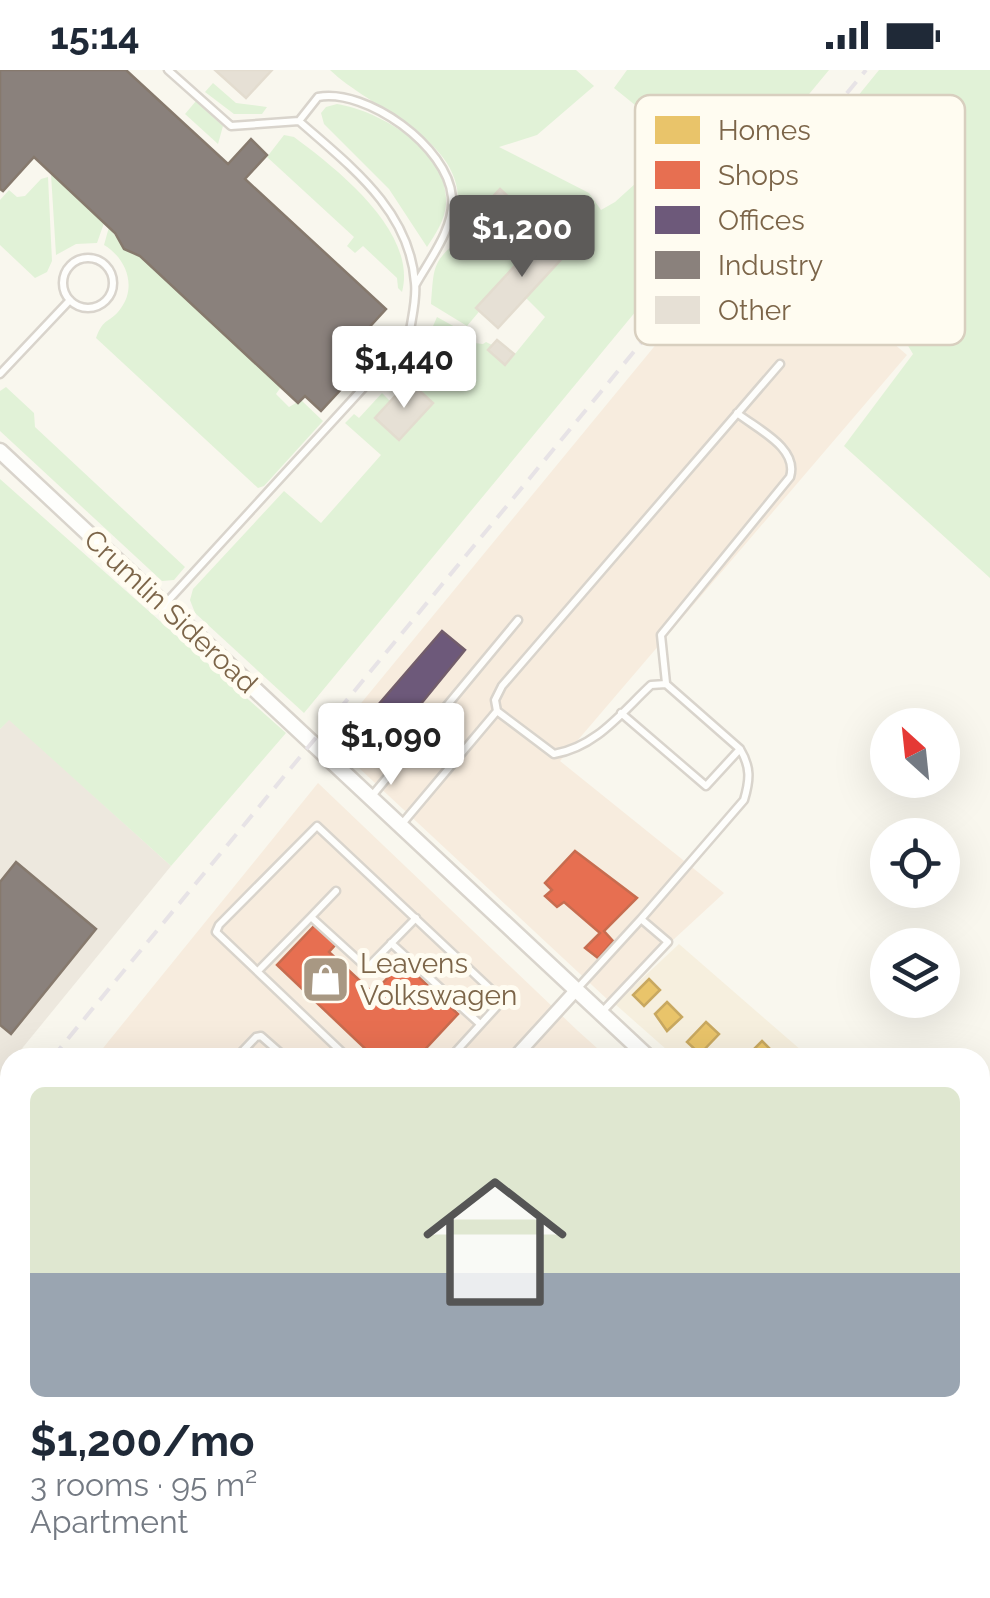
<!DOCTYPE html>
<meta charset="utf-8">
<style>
:root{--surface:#fff;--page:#f2f2f3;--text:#1f2937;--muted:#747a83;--accent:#5d5b59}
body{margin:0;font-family:Raleway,sans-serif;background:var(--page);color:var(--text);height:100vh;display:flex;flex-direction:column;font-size:38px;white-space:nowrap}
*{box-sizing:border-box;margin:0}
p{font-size:32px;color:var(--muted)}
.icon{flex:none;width:55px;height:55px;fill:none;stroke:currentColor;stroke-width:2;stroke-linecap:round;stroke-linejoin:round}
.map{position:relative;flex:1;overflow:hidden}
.drawer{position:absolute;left:0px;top:978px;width:990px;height:552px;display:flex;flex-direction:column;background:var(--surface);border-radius:30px 30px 0 0;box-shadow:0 10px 40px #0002}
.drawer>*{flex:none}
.needle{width:65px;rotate:333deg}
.tools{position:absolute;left:870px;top:638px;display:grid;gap:20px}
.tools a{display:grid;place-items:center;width:90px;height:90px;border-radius:50%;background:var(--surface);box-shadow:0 10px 40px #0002;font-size:50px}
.price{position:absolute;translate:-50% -85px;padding:0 22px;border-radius:10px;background:#fff;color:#222;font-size:32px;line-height:65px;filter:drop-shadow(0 2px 5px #0008)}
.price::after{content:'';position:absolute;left:50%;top:60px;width:30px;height:22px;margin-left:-15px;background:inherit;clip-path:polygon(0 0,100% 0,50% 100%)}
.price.selected{background:var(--accent);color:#fff}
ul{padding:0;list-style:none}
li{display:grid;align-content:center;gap:20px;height:530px;padding:0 30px}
li span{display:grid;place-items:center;height:310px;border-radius:15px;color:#555}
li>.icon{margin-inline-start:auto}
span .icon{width:180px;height:180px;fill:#fffc;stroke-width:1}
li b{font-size:42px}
.status{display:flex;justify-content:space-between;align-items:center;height:70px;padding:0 50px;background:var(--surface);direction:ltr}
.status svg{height:28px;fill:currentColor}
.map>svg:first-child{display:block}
</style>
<div class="status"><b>15:14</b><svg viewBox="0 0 49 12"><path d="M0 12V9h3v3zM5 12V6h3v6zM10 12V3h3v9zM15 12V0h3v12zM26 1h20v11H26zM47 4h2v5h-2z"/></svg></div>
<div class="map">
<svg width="990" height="1528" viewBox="0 0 990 1528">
<rect width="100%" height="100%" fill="#f9f7ee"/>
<path fill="#f6efde" d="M679 874 809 987H675L615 934Z"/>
<path fill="#f7ecde" d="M755 154 907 285 560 691 724 823 608 930 330 671Z
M318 713 578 961 607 987 95 988Z
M105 1520H403L395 1528H113Z"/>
<path fill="#ede8de" d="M9 649 171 796 15 987 10 988V994L0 1006V659Z"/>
<path fill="#e1f2d7" d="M330 0H576L594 16 537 65 499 77 589 123 601 140 615 132 667 85 722 137 304 643 195 543 190 530 193 519 284 421 321 453 381 385 345 353 354 344 359 348 382 323 390 331 375 348 399 369 432 334 399 322 390 314 402 302 398 297 430 263 437 247 455 257 440 269 483 274 486 272 492 275 488 281 506 295 545 247 526 228 567 183 545 163 467 256 431 234C434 200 431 191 460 170 467 164 473 159 480 155L495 174 500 171 510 180 535 152 500 119 467 153 451 162C487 76 377 45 330 0Z
M627 0H829L734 115 614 18Z
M879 0H990V508L844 376 913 284 871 214 819 202 759 148Z
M213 13 236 33 267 37 262 44H234L205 22Z
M196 31 223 56 218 74 185 44Z
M337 34C381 41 450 82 446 134 445 150 436 163 427 177L389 119 324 54 321 43 326 37Z
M284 65 294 67C336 98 418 162 402 222L398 218 397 208 363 176 355 183 347 176 354 167 267 87Z
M51 104 104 153 97 173 76 174 56 185Z
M48 107 52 191 47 202 35 208 0 175V130L9 120 17 127 25 126 41 109Z
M109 157 124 179 140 186 281 317 276 324 289 337 301 330 323 351 264 416 258 418 96 268C104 246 110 254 121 238 137 216 126 188 104 175Z
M6 317 34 343 35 357 185 497 174 510 162 511 0 361V321Z
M0 409 286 663 171 796 9 650 0 659Z"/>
<path fill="#e9c46a" stroke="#c8a860" stroke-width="2.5" d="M649 909 660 920 644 936 633 925Z
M667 932 682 947 667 961 655 944Z
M706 952 719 964 700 984 687 972Z
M762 971 771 980 763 988H745Z"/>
<path fill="#e76f51" stroke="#c76c4f" stroke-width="2.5" d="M575 781 637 828 604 861 613 871 598 888 585 878 600 863 564 832 557 837 545 826 552 820 545 813Z
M315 855 336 874 329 882 373 923 403 892 458 944 417 988H375L277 895Z"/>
<path fill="#6d597a" stroke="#725d6b" stroke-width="2.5" d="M442 561 465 580 420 635 426 639 409 659 400 652 396 656 385 646 389 643 379 634Z"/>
<path fill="#8a817c" stroke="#86796d" stroke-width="2.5" d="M0 0H126L228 94 251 69 267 85 245 109 386 239 354 274 369 289 321 341 305 326 298 333 140 186 124 179 115 163 34 87 3 121 0 119Z
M16 792 96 859 11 964 0 955V812Z"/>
<path fill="#e6e0d5" stroke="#e3dccf" stroke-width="2.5" d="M215 0H272L246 28Z
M500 119 514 132 491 157 502 168 495 175 472 148Z
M545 163 567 183 498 258 476 238Z
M497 270 514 284 505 295 488 280Z
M409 311 433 333 399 370 375 348Z"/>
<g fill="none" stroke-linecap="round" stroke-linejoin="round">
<defs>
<path id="service" d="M299 51 318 27C367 18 448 77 452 127 455 157 430 189 416 214
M63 213a25 25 0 1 1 50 0a25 25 0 1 1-50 0Z
M0 304 70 230
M165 534 409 268C411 250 417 230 415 213 410 140 350 96 299 51L231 56 168 0
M666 613 661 565 790 407C799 378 757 359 737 343
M497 641 495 630 502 616 780 294
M621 643 706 716 740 679
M371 727 518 550
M401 755 497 641 554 684C596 677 621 643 651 615L666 614 740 679C751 697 750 710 744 730L641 849
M311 847 336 821
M391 873 480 954
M258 901 311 847 367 898 416 848
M577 919 641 849 668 872 601 943
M236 988 256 967 261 966 286 988
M348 988 216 862 219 855 317 756 500 928 501 932 450 988
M980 1363 990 1353
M280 1520 288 1528
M309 1528 317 1520"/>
<path id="minor" d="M514 988 576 920
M563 1520 571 1528"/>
<path id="tertiary" d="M0 381 649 988"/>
<path id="primary" d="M980 1201 990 1197
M980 1263 990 1250
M980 1302 990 1289
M745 1528 752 1520"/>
</defs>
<use href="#service" stroke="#d9d4cc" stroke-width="11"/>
<use href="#minor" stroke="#d9d4cc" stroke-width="16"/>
<use href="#tertiary" stroke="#d9d4cc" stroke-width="19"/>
<use href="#primary" stroke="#dbd4ca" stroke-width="22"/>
<use href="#service" stroke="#fefefc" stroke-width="6"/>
<use href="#minor" stroke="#fefefc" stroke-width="11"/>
<use href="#tertiary" stroke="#fefefc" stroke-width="14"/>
<use href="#primary" stroke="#f4f1e6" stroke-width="18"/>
<path stroke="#e7e3e6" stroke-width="4" stroke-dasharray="15 10" stroke-linecap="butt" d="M52 988 866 0
M0 1051 10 1039"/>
</g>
<defs>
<symbol id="shop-square" viewBox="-11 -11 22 22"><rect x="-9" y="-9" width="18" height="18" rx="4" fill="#a89883" stroke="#fffcf1"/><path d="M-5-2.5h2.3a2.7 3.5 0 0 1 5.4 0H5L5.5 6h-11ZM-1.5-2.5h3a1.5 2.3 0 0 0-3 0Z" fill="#fff"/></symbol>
</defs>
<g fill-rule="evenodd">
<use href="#shop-square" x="298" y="882" width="55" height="55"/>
</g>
<g text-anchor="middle" stroke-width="10" stroke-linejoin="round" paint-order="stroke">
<g font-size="28" fill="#7c6549" stroke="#fffcf1">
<text transform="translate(171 541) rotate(43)" y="10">Crumlin Sideroad</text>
</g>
<g font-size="28" fill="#7c6549" stroke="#fffcf1" text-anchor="start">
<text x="360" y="903">Leavens<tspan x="360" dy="32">Volkswagen</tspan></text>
</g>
</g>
<rect x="635" y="25" width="330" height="250" rx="15" fill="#fffcf1" stroke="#d8cfbf" stroke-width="2.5"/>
<rect x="655" y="46" width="45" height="28" fill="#e9c46a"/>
<rect x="655" y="91" width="45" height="28" fill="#e76f51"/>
<rect x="655" y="136" width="45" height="28" fill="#6d597a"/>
<rect x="655" y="181" width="45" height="28" fill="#8a817c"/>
<rect x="655" y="226" width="45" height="28" fill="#e6e0d5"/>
<g font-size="28" fill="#7c6549">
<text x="718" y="70">Homes</text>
<text x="718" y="115">Shops</text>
<text x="718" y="160">Offices</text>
<text x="718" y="205">Industry</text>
<text x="718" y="250">Other</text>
</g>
</svg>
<div class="tools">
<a><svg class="needle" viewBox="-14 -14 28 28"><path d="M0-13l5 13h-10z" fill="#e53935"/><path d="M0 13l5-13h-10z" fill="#747a83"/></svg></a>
<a><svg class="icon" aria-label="locate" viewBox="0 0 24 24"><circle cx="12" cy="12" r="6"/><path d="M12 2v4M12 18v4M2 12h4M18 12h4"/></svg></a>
<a><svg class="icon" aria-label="layers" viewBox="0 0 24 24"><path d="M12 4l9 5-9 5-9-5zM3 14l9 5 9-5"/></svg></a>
</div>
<b class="price selected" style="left:522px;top:210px">$1,200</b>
<b class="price" style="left:404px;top:341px">$1,440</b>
<b class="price" style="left:391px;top:718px">$1,090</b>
<section class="drawer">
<ul>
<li><span style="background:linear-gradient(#dfe7d0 60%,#9aa5b1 0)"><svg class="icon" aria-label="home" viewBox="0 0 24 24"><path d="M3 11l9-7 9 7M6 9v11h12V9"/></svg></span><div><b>$1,200/mo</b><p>3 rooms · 95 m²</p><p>Apartment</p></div></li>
</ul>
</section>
</div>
